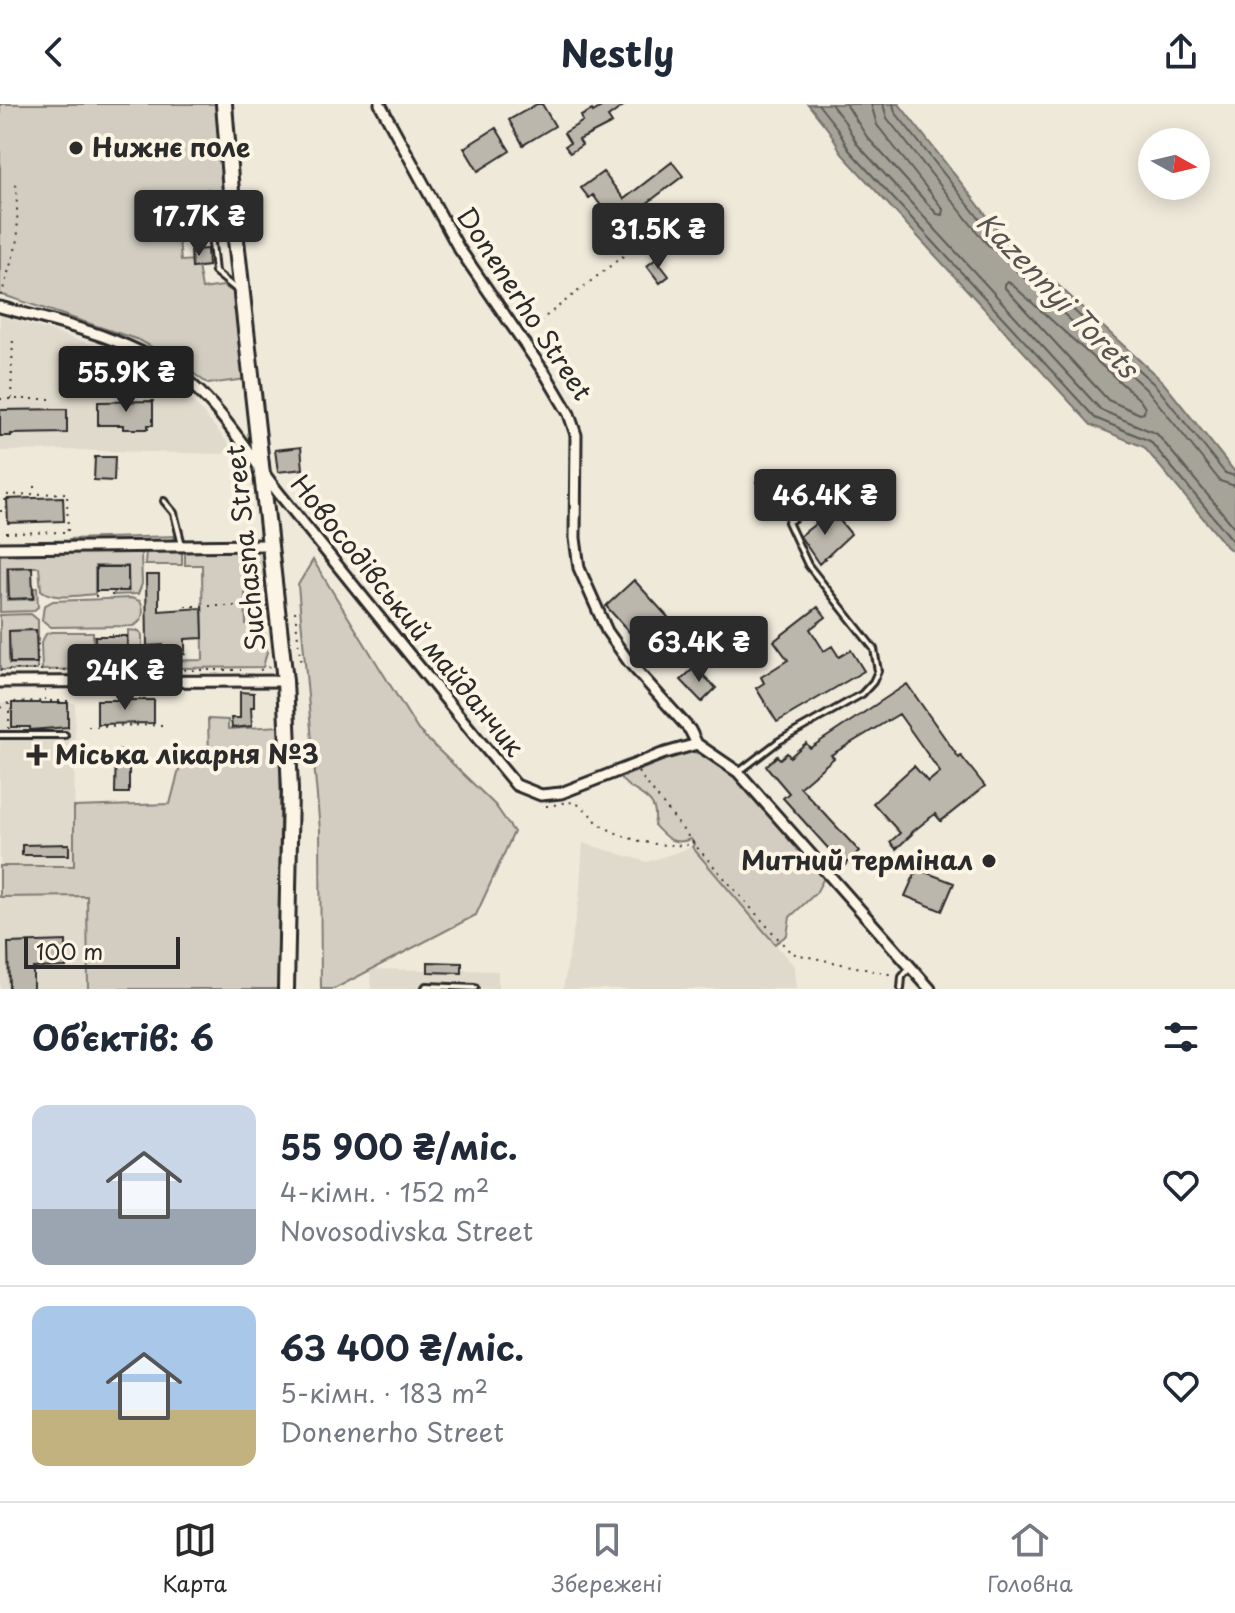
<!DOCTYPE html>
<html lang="uk">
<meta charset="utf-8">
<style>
:root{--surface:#fff;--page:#f2f2f3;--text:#1f2937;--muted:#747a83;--line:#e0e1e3;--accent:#2b2b2b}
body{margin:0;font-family:"Playpen Sans",sans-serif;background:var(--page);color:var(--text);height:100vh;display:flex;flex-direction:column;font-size:30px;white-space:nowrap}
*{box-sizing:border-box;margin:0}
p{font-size:26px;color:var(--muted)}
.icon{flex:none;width:44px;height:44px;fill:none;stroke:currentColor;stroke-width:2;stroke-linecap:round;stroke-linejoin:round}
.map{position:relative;height:885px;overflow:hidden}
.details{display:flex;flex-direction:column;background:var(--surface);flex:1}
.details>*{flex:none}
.needle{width:52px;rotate:98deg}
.tools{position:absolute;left:1138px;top:24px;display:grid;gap:16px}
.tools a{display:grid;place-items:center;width:72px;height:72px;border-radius:50%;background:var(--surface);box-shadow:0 4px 20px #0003;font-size:40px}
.scale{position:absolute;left:24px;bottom:20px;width:156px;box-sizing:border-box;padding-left:8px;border:4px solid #2b2b2b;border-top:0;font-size:22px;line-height:28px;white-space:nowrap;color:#2b2b2b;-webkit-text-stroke:6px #fcf5e5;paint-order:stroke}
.price{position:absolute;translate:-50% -68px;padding:0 18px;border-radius:8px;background:var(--accent);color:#fff;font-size:26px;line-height:52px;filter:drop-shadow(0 2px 4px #0008)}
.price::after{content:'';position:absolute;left:50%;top:48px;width:24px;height:18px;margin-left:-12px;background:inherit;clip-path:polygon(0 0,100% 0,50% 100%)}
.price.selected{background:#222;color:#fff}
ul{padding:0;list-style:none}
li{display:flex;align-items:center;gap:24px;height:200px;padding:0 32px}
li+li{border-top:2px solid var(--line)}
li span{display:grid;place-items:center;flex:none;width:224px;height:160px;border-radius:16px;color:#555}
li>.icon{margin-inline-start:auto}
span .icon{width:96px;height:96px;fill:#fffc;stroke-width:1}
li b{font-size:34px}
h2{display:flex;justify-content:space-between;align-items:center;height:96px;padding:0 32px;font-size:34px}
header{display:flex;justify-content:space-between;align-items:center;height:104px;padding:0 32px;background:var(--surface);font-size:36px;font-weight:700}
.dock{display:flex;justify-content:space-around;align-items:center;height:112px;border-top:2px solid var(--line);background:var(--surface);font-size:22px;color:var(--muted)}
.dock a{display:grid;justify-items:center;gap:4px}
.dock .selected{color:var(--accent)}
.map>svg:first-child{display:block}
</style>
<header><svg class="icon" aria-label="back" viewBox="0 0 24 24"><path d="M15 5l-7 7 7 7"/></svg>Nestly<svg class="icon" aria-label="share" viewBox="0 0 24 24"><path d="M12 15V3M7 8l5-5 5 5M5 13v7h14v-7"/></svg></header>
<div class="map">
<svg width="1235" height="885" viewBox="0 0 1235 885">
<rect width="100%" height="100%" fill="#efe9da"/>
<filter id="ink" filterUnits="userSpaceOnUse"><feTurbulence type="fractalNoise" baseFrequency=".0125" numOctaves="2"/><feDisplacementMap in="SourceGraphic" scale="16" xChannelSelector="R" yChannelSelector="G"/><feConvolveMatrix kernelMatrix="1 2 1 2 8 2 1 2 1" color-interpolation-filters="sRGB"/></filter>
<g filter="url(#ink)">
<path fill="#e0dacc" d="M0 211 132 253 181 283 230 341 223 350 75 346 0 347Z
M0 599H75L74 762 0 761Z
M583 739 647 758 692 743 794 862 796 885H563L579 795Z
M87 792 88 885H0V793Z
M428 858 462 859V866L498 867V885H371L370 865 428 866Z"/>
<path fill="#d2cdc0" stroke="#7e7c76" stroke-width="2" d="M0 0H215L226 92 222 94 208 85 179 135 181 157 197 156 202 185 223 182 233 188 234 206 241 215 247 275 208 280 174 255 139 236 0 190Z
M176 432 173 436 70 439 69 435Z
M146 445 182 446V461H145Z
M261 445 264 451 267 483 245 486 246 520 258 519V527H264L267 548 263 563 96 565V558L128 557V526L139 527 142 531V557L203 556 202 461H185V446Z
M137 446 141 449 142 480 138 490 114 491V487H129L128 462H95V490C79 491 53 497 41 486L39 463H7V496L34 495V484H37L38 503 33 507 0 508V448Z
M313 456 418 626 495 701 514 728 476 811 334 885H321L320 726 298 481Z
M131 494 140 497C145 506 144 517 133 522L51 523 42 516 44 502 53 497Z
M31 510 38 516V538L36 526 9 527V560H37V566H0V511Z
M51 528H93V565L42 566 41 539 46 530Z
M208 615 228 616V625L281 622 278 885H88L87 792 0 793V762H74V703L170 700 181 658 209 654Z
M694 648 716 655 735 672 824 774 816 789 790 813 787 831 775 840 692 743 694 740 691 735C673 742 666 734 654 721 661 691 633 691 620 674L682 649Z"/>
<path fill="#a6a399" stroke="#75736d" stroke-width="2" d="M808 0H899L999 127 1162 277 1235 368V449L1227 443 1144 343 1091 321 842 50 830 28Z"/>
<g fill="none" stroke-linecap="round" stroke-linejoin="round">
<path stroke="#5c5b57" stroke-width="2" d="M818 0 837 24 849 46 1095 314 1150 337 1235 439
M831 0 845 18 857 40 1101 306 1157 330 1235 424
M846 0 867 33 937 110 942 111 943 105 877 21 871 0
M883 0 887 14 985 138 1149 288 1220 377 1235 382
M893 0 895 8 993 132 1156 282 1225 369 1235 372
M1008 177 1140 296 1145 304 1144 309 1140 310 1108 296 1005 184V180Z"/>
</g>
<path fill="#bcb7ac" stroke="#2b2b2b" stroke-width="2" d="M537 0H542L555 22 523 41 509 16Z
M606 0H626L608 13 612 19 579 36 582 41 570 49 565 42 570 39 564 29 583 17 581 12 592 6 593 8Z
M496 24 510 47 478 67 464 44Z
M672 58 683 72 642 103 644 106 619 126 593 91 589 94 581 84 603 68 624 95Z
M207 145 208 162 192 164 191 146Z
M656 155 669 172 660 179 647 162Z
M153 297V321H148V325H123V321H98V298Z
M67 305V329L11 330V332H0V306Z
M301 343 303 365 278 368 275 346Z
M95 353H115L114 377 94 376Z
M783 366 791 376 768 394 756 378 767 369 772 375Z
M63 393 64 417 8 419 7 395Z
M832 407 851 430 819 460 800 432Z
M32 463 33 494 9 495 8 464Z
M96 463H128V487H96Z
M146 471H159V507L202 504 203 534 185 535V550L176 551V557H164L163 541 147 542Z
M634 476 686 533 657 559 606 502Z
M818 503 826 513 810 525 824 547 832 542 839 553 851 546 864 567 777 618 756 584 764 579 761 573 788 556 774 537Z
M746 517 764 540 752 550 734 526Z
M36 526 37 559H10L9 527Z
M95 532H127V557L96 558Z
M695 563 716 584 702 598 681 576Z
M907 580 959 654 961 652 985 682 941 717 935 710 911 729 912 730 896 745 890 738 900 729 873 699 914 662 928 678 940 668 899 610 831 651 834 654 800 683 859 747 844 762 783 694 789 689 766 662 777 652 780 655 787 649 790 653 806 639 810 644Z
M240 588 254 589V603H251L252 622 232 624 231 614H240Z
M97 596H154V619L97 620Z
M12 599H68V623L30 626V623H12Z
M116 646H126V652H129V689H115Z
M69 740V751H22V741Z
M917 765 954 779 942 807 905 792Z
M66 837V863L33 864V885H9L8 839Z
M428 858 462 859V869L428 868Z"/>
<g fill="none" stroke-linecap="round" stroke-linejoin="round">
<defs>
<path id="lane" d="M227 105 210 120 215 168 237 186
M164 397 174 409 182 441
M0 631H65
M740 667 779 637 862 590 873 578 878 567 874 545 808 461 788 418 813 401
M424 885 426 882 475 884
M901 885 902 873 909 865"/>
<path id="street" d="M380 0 458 143 546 271 569 310 576 331 575 434 579 464 607 527 629 558 690 626 697 640
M0 203C63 220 127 233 181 272 220 300 251 355 282 393 360 489 437 586 516 681L541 691 561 689 662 650 697 640 738 668 930 885
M0 444 269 441
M0 578 285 577"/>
<path id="primary" d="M224 0 232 100 285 577 290 686 286 885"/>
</defs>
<use href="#lane" stroke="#2b2b2b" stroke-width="10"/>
<use href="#street" stroke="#2b2b2b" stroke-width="15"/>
<use href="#primary" stroke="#2b2b2b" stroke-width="20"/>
<path stroke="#2b2b2b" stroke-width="2" stroke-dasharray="2 6" stroke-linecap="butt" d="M1 192 18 136 16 75
M527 227 655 127
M0 295H50
M11 295 13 233
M35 382V389
M0 407H6L5 391 67 389 68 432
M6 429 67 428
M112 492V487
M96 493V487
M23 495H34L33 481H39
M185 502H249L255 514 265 513
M295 507 301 562
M112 532V525
M38 565 37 541 40 539
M95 565V525
M0 566H241
M260 566 271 562
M45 586V597H73
M0 604 10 598 45 597
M88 622 164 621
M9 625V600
M638 668 694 740 791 849 893 871
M546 702C556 702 567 695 577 700 587 704 592 715 601 721 629 738 663 744 694 740"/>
<use href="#lane" stroke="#fcf5e5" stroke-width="4"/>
<use href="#street" stroke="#fcf5e5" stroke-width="9"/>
<use href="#primary" stroke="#fcf5e5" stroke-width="14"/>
</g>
</g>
<g fill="#2b2b2b" stroke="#fcf5e5" stroke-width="3">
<circle cx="76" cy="44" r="8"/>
<path d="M33 639h8v8h8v8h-8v8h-8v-8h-8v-8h8z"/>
<circle cx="989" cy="757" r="8"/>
</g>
<g text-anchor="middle" stroke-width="8" stroke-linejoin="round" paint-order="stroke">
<g font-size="26" font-weight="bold" fill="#2b2b2b" stroke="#fcf5e5" text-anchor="start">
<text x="92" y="53">Нижнє поле</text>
<text x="55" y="660">Міська лікарня №3</text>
<text x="973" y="766" text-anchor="end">Митний термінал</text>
</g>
<g font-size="26" fill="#2b2b2b" stroke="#fcf5e5">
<text transform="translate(524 200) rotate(57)" y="9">Donenerho Street</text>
<text transform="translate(246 444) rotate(-96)" y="9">Suchasna Street</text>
<text transform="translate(407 512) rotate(51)" y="9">Новосодівський майданчик</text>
</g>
<g font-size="28" font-style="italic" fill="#565552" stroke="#fcf5e5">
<text transform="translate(1057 191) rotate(46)" y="10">Kazennyi Torets</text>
</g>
</g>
</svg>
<div class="tools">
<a><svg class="needle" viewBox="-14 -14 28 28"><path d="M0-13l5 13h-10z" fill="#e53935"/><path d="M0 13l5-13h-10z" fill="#747a83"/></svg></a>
</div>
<div class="scale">100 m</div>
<b class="price" style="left:199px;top:154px">17.7K ₴</b>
<b class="price" style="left:658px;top:167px">31.5K ₴</b>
<b class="price selected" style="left:126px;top:310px">55.9K ₴</b>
<b class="price" style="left:825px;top:433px">46.4K ₴</b>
<b class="price" style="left:699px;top:580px">63.4K ₴</b>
<b class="price" style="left:125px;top:608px">24K ₴</b>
</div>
<section class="details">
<h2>Об’єктів: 6<svg class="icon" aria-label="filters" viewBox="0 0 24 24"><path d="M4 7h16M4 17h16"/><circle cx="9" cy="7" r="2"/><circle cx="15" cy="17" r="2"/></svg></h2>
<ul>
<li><span style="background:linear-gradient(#c9d6e8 65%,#9aa5b1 0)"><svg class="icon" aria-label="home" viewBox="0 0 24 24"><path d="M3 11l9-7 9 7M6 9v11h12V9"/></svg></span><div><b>55 900 ₴/міс.</b><p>4-кімн. · 152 m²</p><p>Novosodivska Street</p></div><svg class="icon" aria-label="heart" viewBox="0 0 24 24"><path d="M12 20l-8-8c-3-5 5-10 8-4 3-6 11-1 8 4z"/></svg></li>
<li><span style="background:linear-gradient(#a9c7e8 65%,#c2b280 0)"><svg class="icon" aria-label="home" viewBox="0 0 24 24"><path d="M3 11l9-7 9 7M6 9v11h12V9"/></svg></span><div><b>63 400 ₴/міс.</b><p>5-кімн. · 183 m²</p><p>Donenerho Street</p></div><svg class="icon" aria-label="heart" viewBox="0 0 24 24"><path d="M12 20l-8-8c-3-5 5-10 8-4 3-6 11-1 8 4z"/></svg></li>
</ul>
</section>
<nav class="dock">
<a class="selected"><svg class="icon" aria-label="map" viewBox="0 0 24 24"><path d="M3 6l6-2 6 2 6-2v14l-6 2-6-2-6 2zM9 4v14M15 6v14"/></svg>Карта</a>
<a><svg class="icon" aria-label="saved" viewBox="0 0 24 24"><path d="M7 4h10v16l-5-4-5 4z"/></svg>Збережені</a>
<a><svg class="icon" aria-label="home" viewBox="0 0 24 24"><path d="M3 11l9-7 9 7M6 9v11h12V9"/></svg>Головна</a>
</nav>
